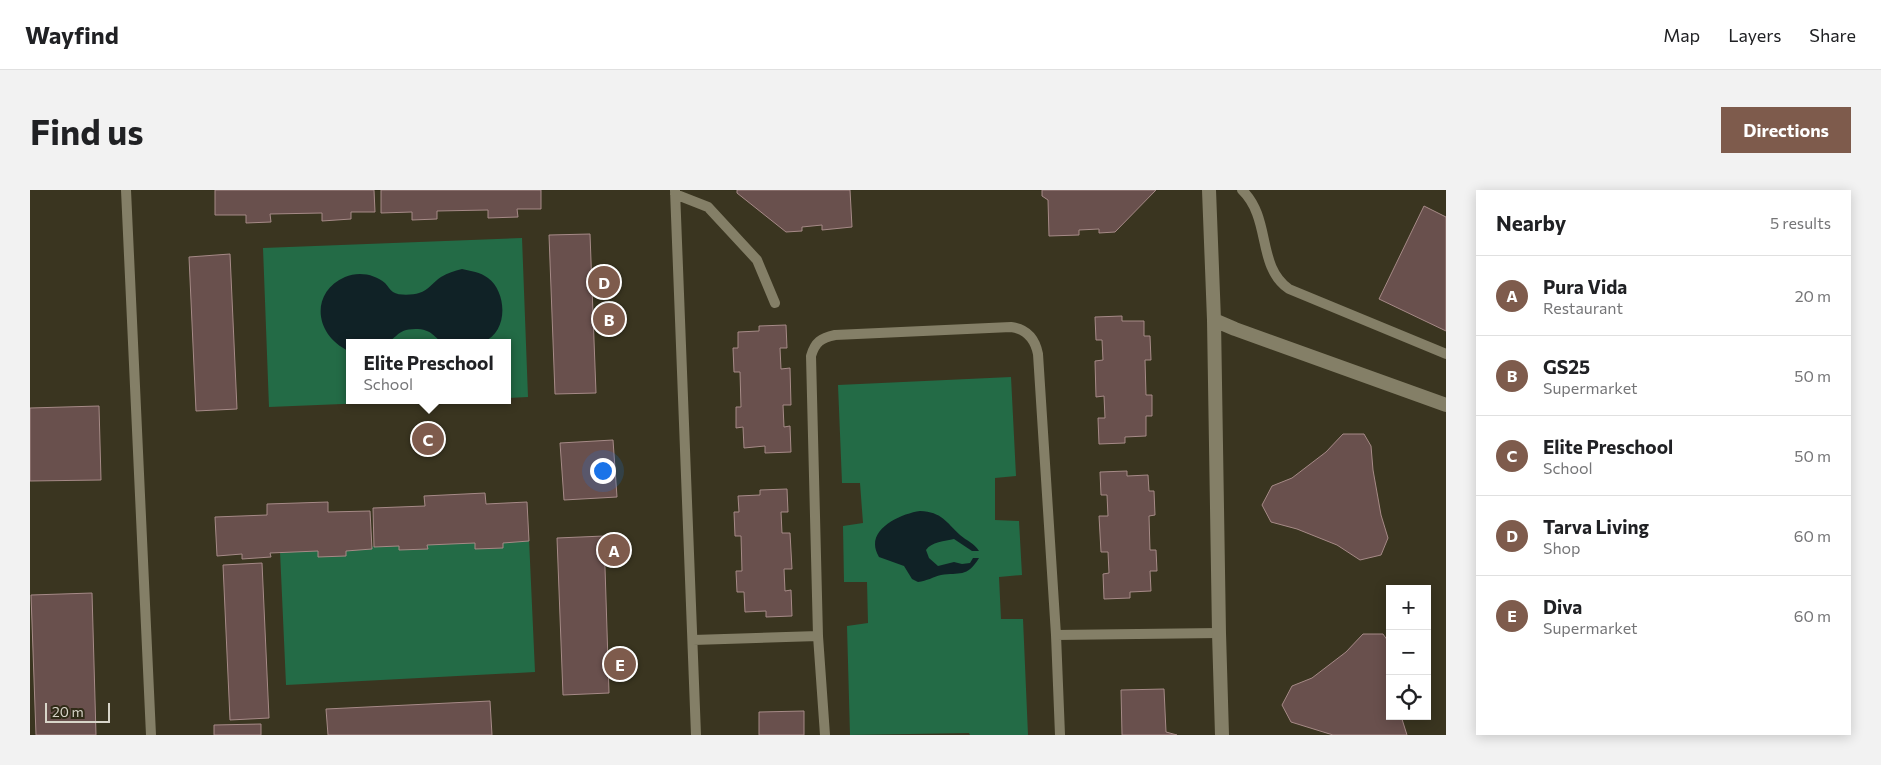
<!DOCTYPE html>
<meta charset="utf-8">
<style>
:root{--surface:#fff;--page:#f2f2f2;--text:#202124;--muted:#757577;--line:#e0e0e0;--accent:#7e5b4c}
body{margin:0;font-family:Commissioner,sans-serif;background:var(--page);color:var(--text)}
.controls{position:absolute;right:15px;bottom:15px;display:grid;overflow:hidden;border-radius:0px;box-shadow:0 2px 12px #0003}
.controls button{width:45px;height:45px;display:grid;place-items:center;padding:0;border:0;border-bottom:1px solid var(--line);background:var(--surface);color:var(--text);font:25px sans-serif}
.scale{position:absolute;left:15px;bottom:12px;width:65px;box-sizing:border-box;padding-left:5px;border:2px solid #d8d5c9;border-top:0;font-size:14px;line-height:18px;white-space:nowrap;color:#d8d5c9;-webkit-text-stroke:4px #302b17;paint-order:stroke}
.you{position:absolute;left:572px;top:280px;width:18px;height:18px;margin:-12px;border:4px solid #fff;border-radius:50%;background:#1a73e8;box-shadow:0 0 0 8px #1a73e833}
.badge{display:grid;place-items:center;width:32px;height:32px;border-radius:50%;background:var(--accent);color:#fff;font-size:16px;font-weight:700}
.pin{position:absolute;translate:-50% -50%;border:2px solid #fff;box-shadow:0 1px 5px #0006}
.popup{position:absolute;left:316px;top:149px;width:165px;height:65px;box-sizing:border-box;display:grid;place-content:center;border-radius:0px;background:var(--surface);filter:drop-shadow(0 1px 4px #0005);font-size:16px;white-space:nowrap;color:var(--muted)}
.popup b{font-size:19px;color:var(--text)}
.popup::after{content:'';position:absolute;left:50%;top:100%;margin-left:-10px;border:10px solid transparent;border-top-color:var(--surface)}
.list{margin:0;padding:0;list-style:none}
h2{display:flex;justify-content:space-between;align-items:center;height:65px;margin:0;padding:0 20px;font-size:21px}
h2 small{font-size:16px;font-weight:400;color:var(--muted)}
.list li{display:grid;grid-template-columns:32px 1fr auto;gap:15px;align-items:center;box-sizing:border-box;height:80px;padding:0 20px;border-top:1px solid var(--line)}
.list b{display:block;font-size:19px;white-space:nowrap}
.list p{margin:0;font-size:16px;white-space:nowrap;color:var(--muted)}
.list em{font-size:16px;font-style:normal;color:var(--muted)}
.icon{flex:none;width:28px;height:28px;fill:none;stroke:currentColor;stroke-width:2;stroke-linecap:round;stroke-linejoin:round}
.map{position:relative;flex:none;width:1416px;height:545px;overflow:hidden;border-radius:0px}
header{display:flex;align-items:center;gap:30px;box-sizing:border-box;height:70px;padding:0 25px;background:var(--surface);border-bottom:1px solid var(--line)}
header strong{font-size:24px}
nav{display:flex;gap:28px;margin-inline-start:auto;font-size:18px}
.intro{display:flex;align-items:center;justify-content:space-between;box-sizing:border-box;height:120px;padding:0 30px}
h1{margin:0;font-size:35px}
.button{padding:12px 22px;border-radius:0px;background:var(--accent);color:#fff;font-size:18px;font-weight:700}
main{display:flex;gap:30px;padding:0 30px}
aside{flex:1;background:var(--surface);border-radius:0px;box-shadow:0 2px 12px #0003}
.map>svg:first-child{display:block}
</style>
<header>
<strong>Wayfind</strong>
<nav><a>Map</a><a>Layers</a><a>Share</a></nav>
</header>
<div class="intro"><h1>Find us</h1><a class="button">Directions</a></div>
<main>
<div class="map">
<svg width="1416" height="545" viewBox="0 0 1416 545">
<rect width="100%" height="100%" fill="#3a3520"/>
<path fill="#236b46" d="M492,48L498,207L477,208V153H319V210H410L239,217L233,58Z
M981,187L986,286L965,288V330L989,331L992,385L969,387L971,429H993L998,545H940L939,543L820,545L817,436L838,433L837,392H814L813,336L833,333L830,293H812L808,195Z
M499,349L505,482L256,495L250,361Z"/>
<path fill="#102226" d="M432,79C441,81 450,82 458,88C477,102 479,142 453,152C448,154 420,154 415,153C405,150 404,140 388,139C365,138 368,150 354,153C343,155 330,153 319,153V161C285,146 279,103 315,87C328,81 345,84 355,93C358,96 360,100 363,102C369,106 383,105 389,103C399,100 403,92 411,87C418,83 424,81 432,79Z
M890,321C912,322 916,332 930,345C937,351 944,353 949,361H942L924,349C915,351 901,352 896,360L899,368L908,376L924,372L932,374L940,373L943,368H949C937,388 929,382 911,385C903,387 897,391 888,392L882,389L874,376L849,367C833,341 869,324 890,321Z"/>
<path fill="#69504d" stroke="#a68a87" d="M185,0H344L345,22H321V29L292,31V23L240,24L241,32L216,33V25H185Z
M351,0H511V19H487L488,27L458,28V20L407,21V29L382,30V22L351,23Z
M707,0H820L822,37L792,40V35L772,37V41L756,42L707,3Z
M1012,0H1126L1085,42L1069,43V39L1049,40V45L1019,46L1018,10L1012,6Z
M1394,16L1416,27V141L1349,109Z
M560,44L566,203L525,204L519,45Z
M200,64L207,219L166,221L159,67Z
M1092,126V131H1114V146H1120L1121,170H1115L1116,205H1122V226H1116V246L1095,247V253L1069,254L1068,228H1075L1074,206L1066,207L1065,171L1073,170L1072,150H1066L1065,127Z
M756,135L757,158H750L751,179L760,178L761,215H753L754,237L760,236L761,262L735,263V256L714,258L713,237L706,238V217H711L710,182H704L703,158H708V142L729,141V136Z
M69,216L71,290L0,291V218Z
M1313,244H1334L1341,256L1343,280L1351,325L1358,348L1351,365L1330,370L1307,355L1267,339L1241,332L1232,315L1242,296L1262,288L1296,262Z
M583,250L587,307L534,310L530,253Z
M1097,281V286L1118,285L1119,301H1124L1125,325L1119,326L1120,360H1126L1127,381H1120L1121,401L1100,402V408L1074,409L1073,384L1079,383L1078,362H1071L1069,326H1078L1077,305H1071L1070,282Z
M757,299L758,322H751L752,343H760L762,379H754L755,401L761,400L762,426L736,427V421L715,422L714,402H707L706,381H712L711,346H705L704,322H709L708,306L730,305V300Z
M455,303L456,314L497,312L499,351L473,353V358L445,359V353L397,355L398,359L369,360V356L344,357L343,318L395,316L394,306Z
M298,312V322L340,321L342,359L316,361V366L288,367V361L240,363L241,367L212,369V364L187,366L185,327L237,325V314Z
M574,346L579,503L533,505L527,348Z
M232,373L239,528L200,530L193,375Z
M62,403L66,545H6L1,405Z
M1333,444H1353L1360,454V526H1371L1377,545H1303L1261,532L1252,515L1262,496L1282,488L1316,462Z
M1134,499L1136,542L1147,545H1092L1091,500Z
M460,511L462,545H298L296,519Z
M774,521V545H729V522Z
M231,534V545H184V535Z"/>
<g fill="none" stroke-linecap="round" stroke-linejoin="round">
<path stroke="#847f67" stroke-width="10" d="M96,0L121,545
M645,0L666,545
M1212,0C1242,29 1226,76 1259,99L1416,164
M645,4L678,17L727,70L745,113
M1026,445L1189,443
M663,450L788,446
M795,545L788,446L781,166C785,152 791,148 805,145L981,137C997,139 1005,149 1008,164L1026,445L1030,545"/>
<path stroke="#847f67" stroke-width="14" d="M1179,0L1184,130L1189,443L1192,545
M1184,130L1205,139L1416,215"/>
</g>
</svg>
<div class="controls">
<button>+</button>
<button>−</button>
<button><svg class="icon" aria-label="locate" viewBox="0 0 24 24"><circle cx="12" cy="12" r="6"/><path d="M12 2v4M12 18v4M2 12h4M18 12h4"/></svg></button>
</div>
<div class="scale">20 m</div>
<div class="you"></div>
<div class="pin badge" style="left:584px;top:360px">A</div>
<div class="pin badge" style="left:579px;top:129px">B</div>
<div class="pin badge" style="left:398px;top:249px">C</div>
<div class="popup"><b>Elite Preschool</b>School</div>
<div class="pin badge" style="left:574px;top:92px">D</div>
<div class="pin badge" style="left:590px;top:474px">E</div>
</div>
<aside>
<h2>Nearby<small>5 results</small></h2>
<ul class="list">
<li><span class="badge">A</span><div><b>Pura Vida</b><p>Restaurant</p></div><em>20 m</em></li>
<li><span class="badge">B</span><div><b>GS25</b><p>Supermarket</p></div><em>50 m</em></li>
<li><span class="badge">C</span><div><b>Elite Preschool</b><p>School</p></div><em>50 m</em></li>
<li><span class="badge">D</span><div><b>Tarva Living</b><p>Shop</p></div><em>60 m</em></li>
<li><span class="badge">E</span><div><b>Diva</b><p>Supermarket</p></div><em>60 m</em></li>
</ul>
</aside>
</main>
